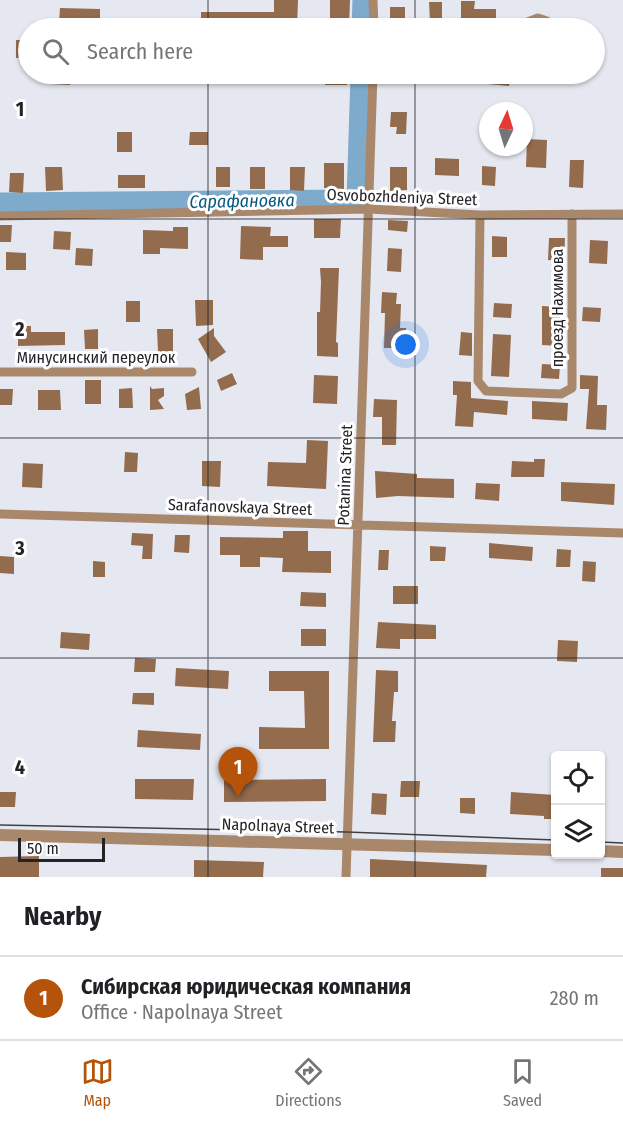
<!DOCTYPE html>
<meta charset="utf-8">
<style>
:root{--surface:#fff;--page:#f6f6f6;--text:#202124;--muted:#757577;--line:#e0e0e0;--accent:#b45309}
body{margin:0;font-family:"Fira Sans Condensed",sans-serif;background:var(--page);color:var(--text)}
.controls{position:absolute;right:18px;bottom:18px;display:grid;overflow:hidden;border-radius:6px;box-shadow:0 2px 4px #0004}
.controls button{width:54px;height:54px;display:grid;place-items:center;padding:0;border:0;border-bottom:2px solid var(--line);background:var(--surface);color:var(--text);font:30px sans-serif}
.compass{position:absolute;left:479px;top:102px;width:54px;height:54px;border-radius:50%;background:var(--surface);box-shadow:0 2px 4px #0004;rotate:4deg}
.scale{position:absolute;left:18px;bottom:15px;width:87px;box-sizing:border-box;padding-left:6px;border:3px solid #232326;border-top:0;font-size:16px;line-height:21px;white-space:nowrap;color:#232326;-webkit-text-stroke:4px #fff;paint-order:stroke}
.you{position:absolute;left:406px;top:345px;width:21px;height:21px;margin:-15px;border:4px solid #fff;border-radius:50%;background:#1a73e8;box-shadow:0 0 0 9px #1a73e833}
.badge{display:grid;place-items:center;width:39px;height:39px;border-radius:50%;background:var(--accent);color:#fff;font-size:20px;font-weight:700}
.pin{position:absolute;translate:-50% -50px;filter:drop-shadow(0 2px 3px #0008)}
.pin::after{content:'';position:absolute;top:32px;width:21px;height:18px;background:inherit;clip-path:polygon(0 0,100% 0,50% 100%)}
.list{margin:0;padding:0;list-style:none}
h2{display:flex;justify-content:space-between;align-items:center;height:78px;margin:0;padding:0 24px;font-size:26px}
h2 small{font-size:20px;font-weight:400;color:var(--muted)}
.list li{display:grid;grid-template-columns:39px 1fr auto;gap:18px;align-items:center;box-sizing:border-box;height:84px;padding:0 24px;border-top:2px solid var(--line)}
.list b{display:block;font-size:22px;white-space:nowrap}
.list p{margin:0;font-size:20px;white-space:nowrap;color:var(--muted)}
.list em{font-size:20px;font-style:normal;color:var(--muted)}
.icon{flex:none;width:33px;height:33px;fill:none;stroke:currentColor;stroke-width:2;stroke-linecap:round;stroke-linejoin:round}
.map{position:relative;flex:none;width:623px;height:877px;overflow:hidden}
.search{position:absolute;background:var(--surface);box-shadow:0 2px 4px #0004;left:18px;right:18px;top:18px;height:66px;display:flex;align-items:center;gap:15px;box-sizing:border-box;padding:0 21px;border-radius:33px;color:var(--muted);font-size:22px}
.sheet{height:162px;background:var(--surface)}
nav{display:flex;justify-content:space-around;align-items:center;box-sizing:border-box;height:84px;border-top:2px solid var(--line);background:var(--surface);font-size:16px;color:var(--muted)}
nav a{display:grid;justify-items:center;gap:3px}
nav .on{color:var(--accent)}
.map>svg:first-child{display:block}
</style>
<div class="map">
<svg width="623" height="877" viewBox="0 0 623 877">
<rect width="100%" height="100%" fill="#e6e8f1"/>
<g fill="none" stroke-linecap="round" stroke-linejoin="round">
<path stroke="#7eabcc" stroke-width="21" d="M362,28L363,0
M0,203L357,200L361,74"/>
</g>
<path fill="#936b4d" d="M274,0H298L297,28H201V12H274Z
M330,0H350L349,28H330Z
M461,1H475L474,9H496V22L461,21Z
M429,2H442V22H430Z
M390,7H405V22L390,23Z
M60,8L100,9V25L59,23Z
M16,40H28V57L16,58Z
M50,74H70V85L50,84Z
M325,74H347V85H325Z
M466,74H510L509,86L466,82Z
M533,74H553V84L533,83Z
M391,112H407L406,134H396L397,127H390Z
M117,132H132V152H117Z
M190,132H208V145H189Z
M527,139L547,140L546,168L526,167Z
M435,158L459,159V176L435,175Z
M570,160H584L583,188L569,187Z
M324,163H344V189L324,188Z
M482,166L496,167L495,186L482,185Z
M45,167H62L63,190L46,191Z
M216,167H230V187H216Z
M250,167H265V189H250Z
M290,167H305L304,191L290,190Z
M390,167H407V190L390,191Z
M10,173H24L23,193L9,192Z
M118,175H145V188H118Z
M314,219H341L340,238H314Z
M388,220L408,221L407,232L388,230Z
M0,225H12L11,242H0Z
M241,226L271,227L270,236H288V247H263V260L240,259Z
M173,227H188V249L160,248V254H143V230L173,231Z
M54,231L71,232L70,250L53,249Z
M492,236L507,237V257H492Z
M549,238H565L564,261L548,260Z
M590,240L608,241L607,264L589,263Z
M76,248L93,249L92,266L75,265Z
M388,248L402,249L401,272L387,271Z
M6,252L26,253V270H6Z
M320,268H339L336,342L338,343V357L317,356V312H320L321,282Z
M382,292L397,293L396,304H401L400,328H406V344H401V348H384L385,313H381Z
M195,300H213V325L196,326Z
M126,301H140V322H126Z
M494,303L512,304L511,318L493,317Z
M542,306L560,307V346L542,345Z
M583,307L601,308L600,322L582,321Z
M18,326H31V332H65V345L18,346Z
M214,328V336L226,352L211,362L198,339Z
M98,329V349H85L84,330Z
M157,329H173V352H158Z
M461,332L472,333V356L459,355Z
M493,334L511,335L509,377L491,376Z
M542,364L560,365L559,379L541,378Z
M232,373L237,384L221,391L217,380Z
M314,375L338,376L337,404L313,403Z
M580,375L598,376L597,405H607L606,430L586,429L589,389H580Z
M85,380H101V404H85Z
M453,381L471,382V398L508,401L507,415L474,412L473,427L455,426L457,395H453Z
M150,386L152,389L164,388V396L158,400L164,409L150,410Z
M199,387L201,409L187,410L185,394Z
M132,388L133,408H119V389Z
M0,389H13L12,405H0Z
M38,390H60L61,410H38Z
M374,399L397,400L396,445H382V417H373Z
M532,401L568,403L567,421L532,419Z
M307,440L328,441L326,489L267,486L268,462L306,463Z
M125,452L138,453L137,472H124Z
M534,459H545L544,477H511L512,461L534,462Z
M202,461H221L220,487L202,486Z
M23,463L43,464L42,488L22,487Z
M375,471L417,474V478L454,479V498L398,496L376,498Z
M561,482L615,484L614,505L561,501Z
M476,483L500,484L499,501L475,499Z
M283,531H308V551H331V573L282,572L283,558L260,557V567H240V555H220V537L283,538Z
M132,533L153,534L152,559H142L143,546L131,545Z
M175,535H190L189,553L174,552Z
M489,543L533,547L532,561L489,558Z
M430,546L446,547L445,561H430Z
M557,549L571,550L570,567H556Z
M379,550H389L388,570H378Z
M0,556L14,557V574L0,573Z
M93,561L105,562V577H93Z
M583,561L596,562L595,582L582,581Z
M393,586H418V604H393Z
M301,592L326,593V607L300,606Z
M378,622L436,625V639H400V649L376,648Z
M301,629H326V646H301Z
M61,632L90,634L89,650L60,648Z
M558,640L578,641L577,662L557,661Z
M135,658L156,659L155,672H134Z
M176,668L229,671L228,689L175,686Z
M376,670L398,671V692H394L392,721H396L395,742H373Z
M269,671H329V749H259V727L305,728L304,691H269Z
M133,693H154V705L132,704Z
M138,730L201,734L200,750L137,747Z
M135,779H194L193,800L135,799Z
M326,779V801L224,802V780Z
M401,781H420L419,797H400Z
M0,792H16L15,807H0Z
M511,792L555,795V819H544V816L510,814Z
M372,793L387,794L386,815L371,814Z
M460,798H475V814L460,813Z
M39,856V877H0V857Z
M370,859L487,865L486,877H370Z
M194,860L264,862L263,877H194Z
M601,868H623V877H601Z"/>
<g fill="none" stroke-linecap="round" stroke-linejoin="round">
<path stroke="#a9876b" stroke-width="9" d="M373,0L374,28
M512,28L538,18L547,21L549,28
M480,215L478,381L486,391L561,394L572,388V214
M0,216L369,209L480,215L623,214
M0,372H192
M0,514L623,533
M346,877L373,74"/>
<path stroke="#a9876b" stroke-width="12" d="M0,835L556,850
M600,851L623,852"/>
<path stroke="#414145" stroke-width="1.5" d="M0,825L347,832L556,840
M600,842L623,843"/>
</g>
<path fill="none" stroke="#232326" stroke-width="1.5" stroke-opacity="0.55" d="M208,0V28M415,0V28M208,74V877M415,74V877M0,219H623M0,438H623M0,658H623"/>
<g text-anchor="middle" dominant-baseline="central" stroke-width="6" stroke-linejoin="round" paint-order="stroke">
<g font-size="16" fill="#232326" stroke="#fff">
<text transform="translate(402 197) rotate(2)">Osvobozhdeniya Street</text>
<text transform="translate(557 308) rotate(-90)">проезд Нахимова</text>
<text x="96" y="357">Минусинский переулок</text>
<text transform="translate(345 475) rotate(-88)">Potanina Street</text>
<text transform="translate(240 507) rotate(2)">Sarafanovskaya Street</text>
<text transform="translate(278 826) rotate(2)">Napolnaya Street</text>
</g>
<g font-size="18" font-style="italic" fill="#075781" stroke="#fff">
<text transform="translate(242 201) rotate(-1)">Сарафановка</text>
</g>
</g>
<g font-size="20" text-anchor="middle" font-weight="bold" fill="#232326" stroke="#fff" stroke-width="6" stroke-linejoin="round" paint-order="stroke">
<text x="20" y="116">1</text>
<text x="20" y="336">2</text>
<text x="20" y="555">3</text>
<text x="20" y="774">4</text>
</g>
</svg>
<div class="controls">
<button><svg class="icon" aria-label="locate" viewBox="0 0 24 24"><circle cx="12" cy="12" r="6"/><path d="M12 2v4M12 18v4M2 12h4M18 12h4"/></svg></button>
<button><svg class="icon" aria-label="layers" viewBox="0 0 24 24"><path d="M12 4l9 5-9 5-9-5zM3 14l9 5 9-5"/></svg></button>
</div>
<svg class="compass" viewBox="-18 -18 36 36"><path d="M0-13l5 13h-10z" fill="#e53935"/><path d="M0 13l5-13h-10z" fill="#757577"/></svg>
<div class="scale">50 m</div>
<div class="you"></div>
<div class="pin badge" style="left:238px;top:797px">1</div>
<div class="search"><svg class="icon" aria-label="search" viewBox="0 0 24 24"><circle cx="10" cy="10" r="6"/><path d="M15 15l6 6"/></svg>Search here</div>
</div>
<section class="sheet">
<h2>Nearby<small></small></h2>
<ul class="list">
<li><span class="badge">1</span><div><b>Сибирская юридическая компания</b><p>Office · Napolnaya Street</p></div><em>280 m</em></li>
</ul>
</section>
<nav>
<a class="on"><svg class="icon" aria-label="map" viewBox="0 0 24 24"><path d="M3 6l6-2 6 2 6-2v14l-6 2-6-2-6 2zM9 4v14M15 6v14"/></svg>Map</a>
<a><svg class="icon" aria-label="directions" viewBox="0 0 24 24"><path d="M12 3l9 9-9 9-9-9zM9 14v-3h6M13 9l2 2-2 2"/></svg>Directions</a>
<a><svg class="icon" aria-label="saved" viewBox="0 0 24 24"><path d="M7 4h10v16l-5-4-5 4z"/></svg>Saved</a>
</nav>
